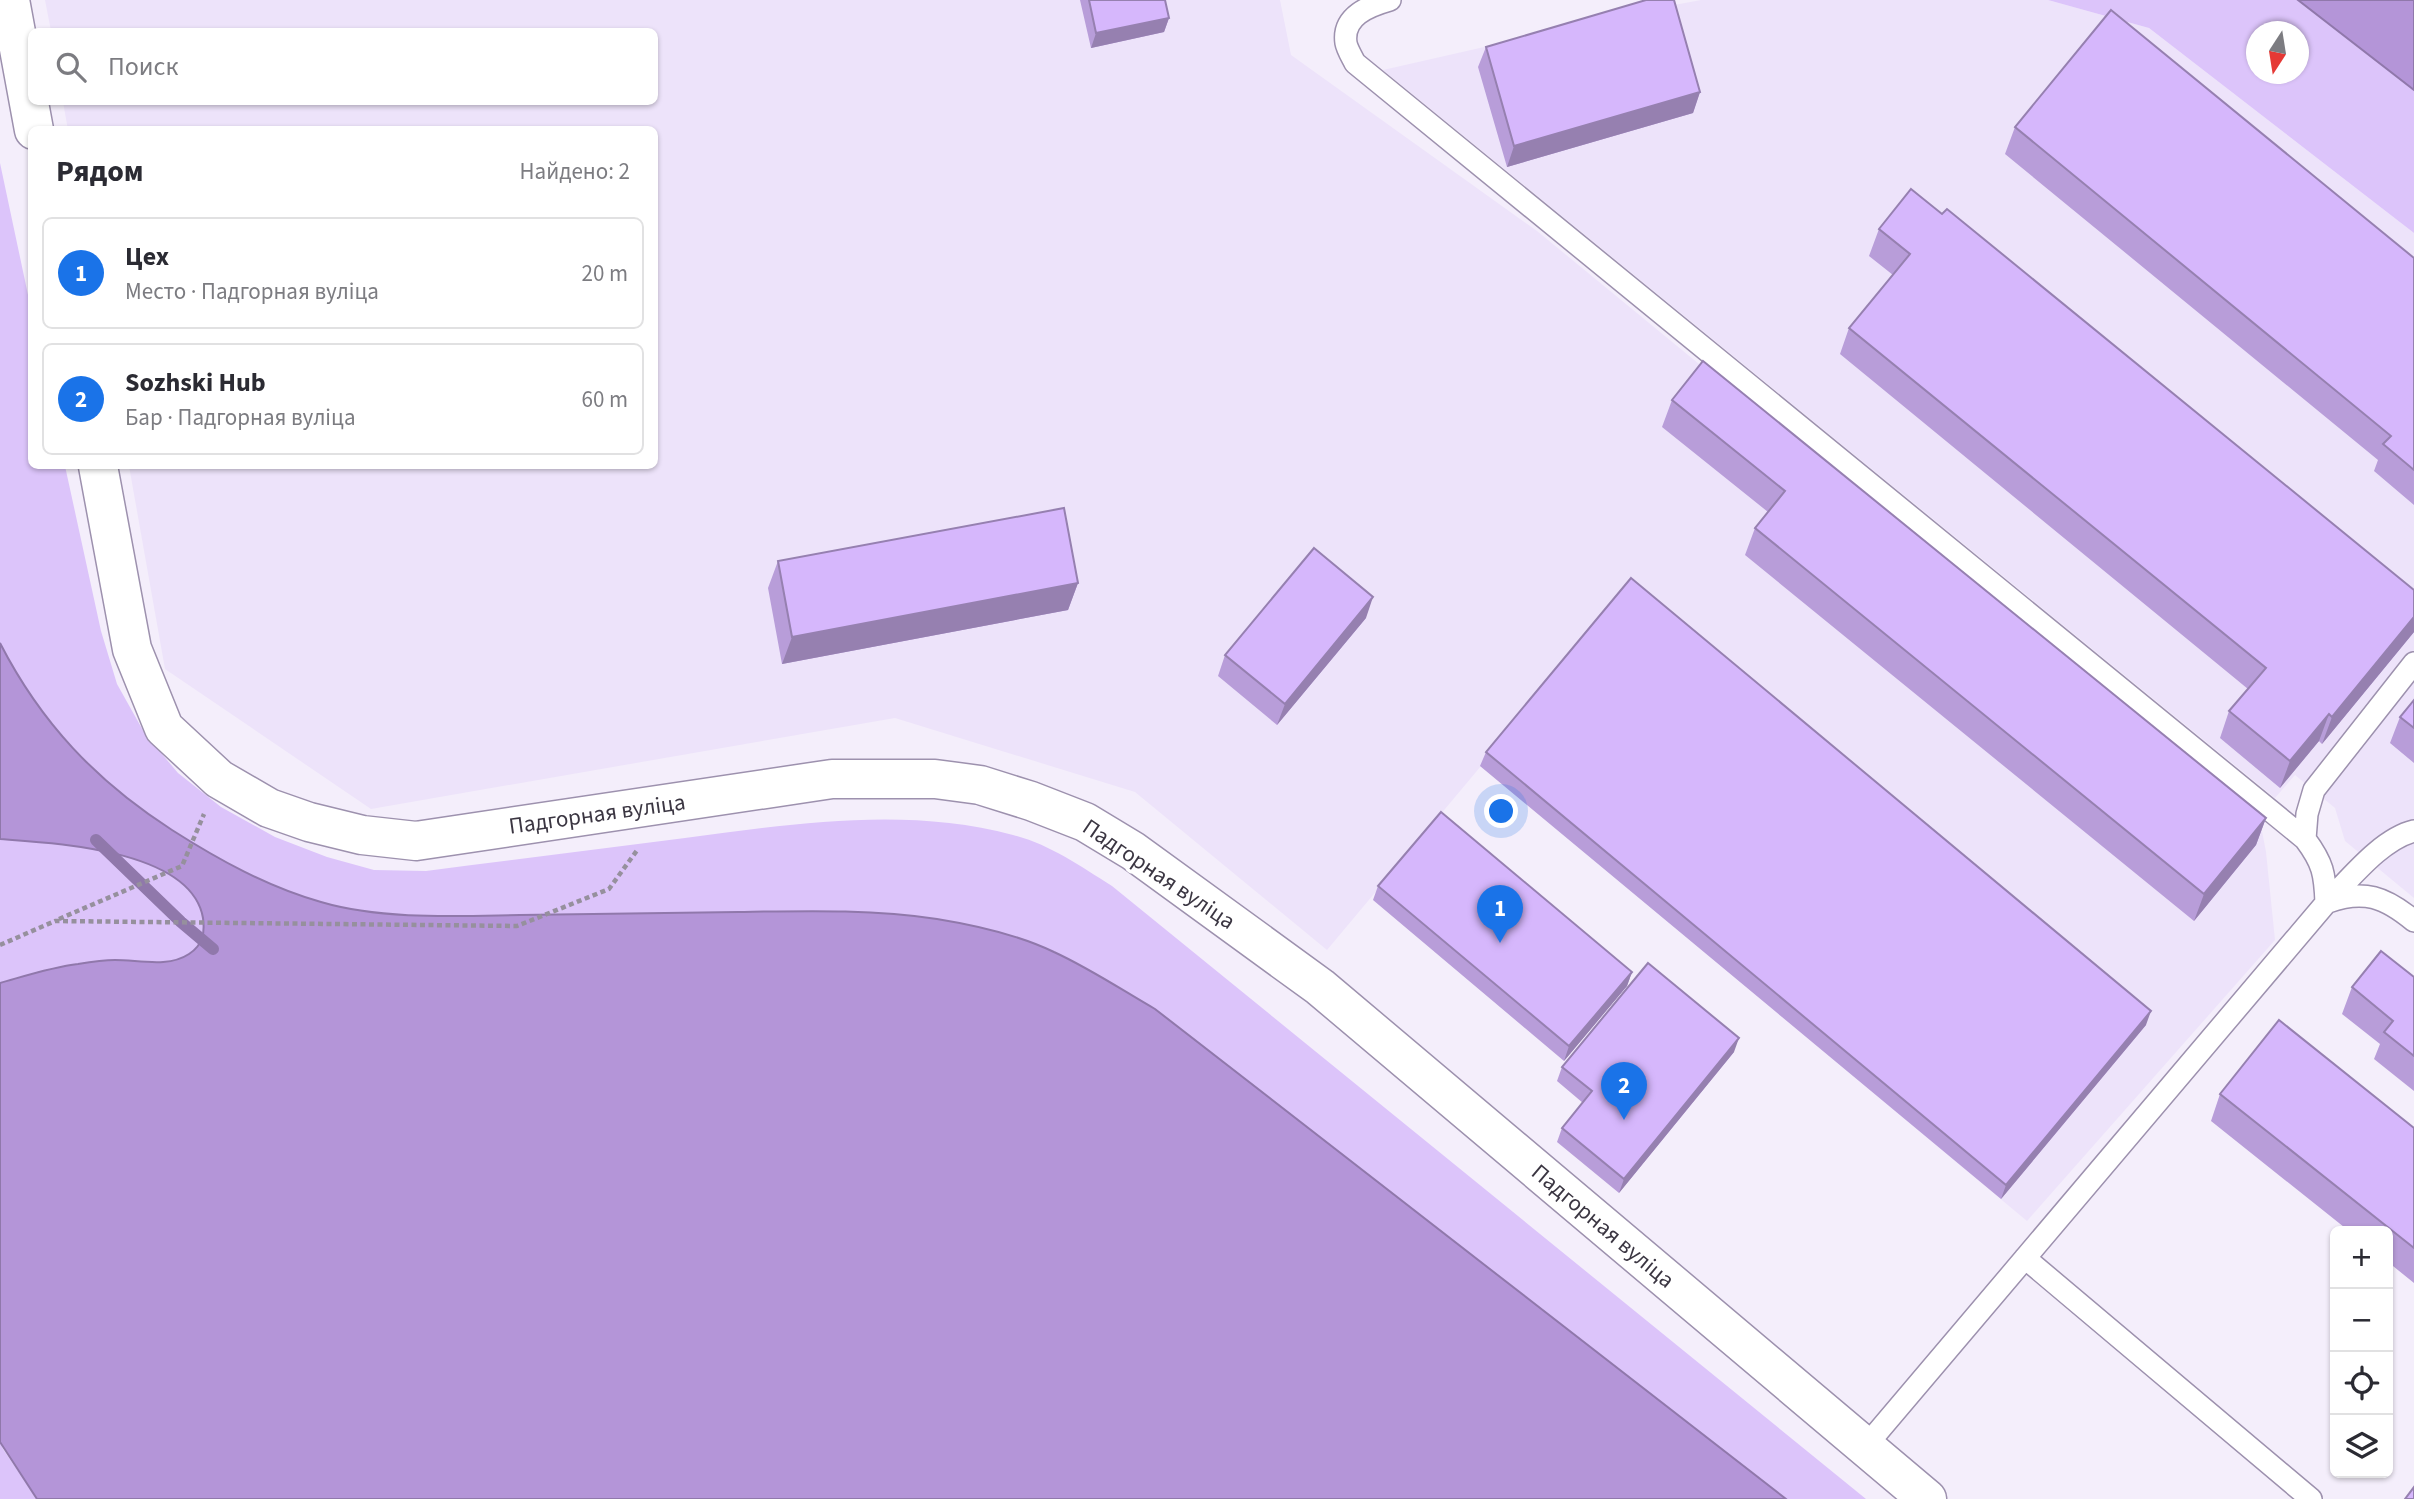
<!DOCTYPE html>
<html lang="ru">
<meta charset="utf-8">
<style>
:root{--surface:#fff;--page:#f2f2f3;--text:#2b2b33;--muted:#7c7c81;--line:#e1e1e2;--accent:#1a73e8}
body{margin:0;font-family:"Source Sans 3",sans-serif;background:var(--page);color:var(--text)}
.controls{position:absolute;right:21px;bottom:21px;display:grid;overflow:hidden;border-radius:10px;box-shadow:0 2px 5px #0004}
.controls button{width:63px;height:63px;display:grid;place-items:center;padding:0;border:0;border-bottom:2px solid var(--line);background:var(--surface);color:var(--text);font:35px sans-serif}
.compass{position:absolute;left:2246px;top:21px;width:63px;height:63px;border-radius:50%;background:var(--surface);box-shadow:0 2px 5px #0004;rotate:192deg}
.you{position:absolute;left:1502px;top:812px;width:24px;height:24px;margin:-18px;border:5px solid #fff;border-radius:50%;background:#1a73e8;box-shadow:0 0 0 10px #1a73e833}
.badge{display:grid;place-items:center;width:46px;height:46px;border-radius:50%;background:var(--accent);color:#fff;font-size:23px;font-weight:700}
.pin{position:absolute;translate:-50% -58px;filter:drop-shadow(0 2px 4px #0008)}
.pin::after{content:'';position:absolute;top:37px;width:24px;height:21px;background:inherit;clip-path:polygon(0 0,100% 0,50% 100%)}
.list{margin:0;padding:0;list-style:none}
h2{display:flex;justify-content:space-between;align-items:center;height:91px;margin:0;padding:0 28px;font-size:30px}
h2 small{font-size:23px;font-weight:400;color:var(--muted)}
.list li{display:grid;grid-template-columns:46px 1fr auto;gap:21px;align-items:center;box-sizing:border-box;height:112px;margin:0 14px 14px;padding:0 14px;border:2px solid var(--line);border-radius:10px}
.list b{display:block;font-size:26px;white-space:nowrap}
.list p{margin:0;font-size:23px;white-space:nowrap;color:var(--muted)}
.list em{font-size:23px;font-style:normal;color:var(--muted)}
.icon{flex:none;width:38px;height:38px;fill:none;stroke:currentColor;stroke-width:2;stroke-linecap:round;stroke-linejoin:round}
.map{position:relative;flex:none;width:2414px;height:1499px;overflow:hidden}
.search{position:absolute;background:var(--surface);box-shadow:0 2px 5px #0004;left:28px;top:28px;width:630px;height:77px;display:flex;align-items:center;gap:18px;box-sizing:border-box;padding:0 24px;border-radius:10px;color:var(--muted);font-size:26px}
.panel{position:absolute;background:var(--surface);box-shadow:0 2px 5px #0004;left:28px;top:126px;width:630px;height:343px;border-radius:10px}
.map>svg:first-child{display:block}
</style>
<div class="map">
<svg width="2414" height="1499" viewBox="0 0 2414 1499">
<rect width="100%" height="100%" fill="#f4eefb"/>
<path fill="#ede3fa" d="M45,0H1280L1291,55L1537,231L2253,819L2262,831L2266,852L2275,940L2027,1221L1481,766L1327,950L1135,792L895,718L371,809L165,669L129,466H654V130H68L63,102H654V32L51,31Z
M1701,0H2048L2149,28L2414,233V898L2345,841L2335,808L2295,775L2275,798L1383,70L1642,11Z"/>
<path fill="#dcc4fa" fill-rule="evenodd" d="M2048,0H2298L2414,90V233L2149,28ZM2256,32H2298V74H2256Z
M0,163L31,309L32,466H65L101,631L117,684L145,734L178,773L221,807L275,837L327,857L374,870L426,871C513,860 599,849 685,838C793,824 905,806 1013,835C1049,844 1080,866 1112,886L1866,1499H328L153,961C94,959 56,967 0,983Z
M0,1442L3,1449L37,1499H0Z"/>
<path fill="#b495d8" stroke="#9078ab" stroke-width="2" d="M2298,0H2414V90Z
M0,643C41,723 96,781 172,830C219,860 268,887 321,902C382,920 457,916 520,915C592,914 665,913 738,912C804,911 872,909 937,919C974,925 1021,936 1054,952C1089,968 1122,990 1155,1009L1786,1499H37L0,1442V983C25,976 52,967 78,964C90,962 103,960 115,960C139,960 168,968 189,954C203,945 205,933 203,918C191,849 53,843 0,839Z"/>
<g fill="none" stroke-linecap="round" stroke-linejoin="round">
<path stroke="#9078ab" stroke-width="12" d="M96,840L181,922L213,949"/>
<g stroke="#9d91ae" stroke-width="24">
<path id="lane" d="M1390,0C1369,6 1342,16 1346,43C1347,49 1352,57 1355,63L2305,839C2323,863 2325,874 2326,903
M2305,839L2307,814L2314,790L2414,663
M2328,902C2364,889 2385,897 2414,921
M2025,1258L2311,1499
M1865,1447L2326,903C2350,879 2381,839 2414,831"/>
</g>
<g stroke="#9d91ae" stroke-width="41">
<path id="street" d="M10,0L34,130
M98,466L132,649L164,728L219,779L269,808L309,822L362,835L416,841L832,779H935L980,785L1031,801L1085,822L1133,851L1320,987L1927,1499"/>
</g>
<path stroke="#96909d" stroke-width="4.5" stroke-dasharray="5 3.5" stroke-linecap="butt" d="M59,919L182,866L204,814
M0,945L55,921L517,926L609,889L638,849"/>
<use href="#lane" stroke="#fff" stroke-width="21"/>
<use href="#street" stroke="#fff" stroke-width="38"/>
</g>
<path fill="#b89dd9" d="M1080,0H1165L1169,18L1164,32L1091,48Z
M1486,47L1700,92L1693,113L1507,167L1478,67Z
M2015,127L2414,258V505L2374,471L2378,460L2005,154Z
M1879,229L2414,617V632L2322,744L2319,741L2280,788L2220,738L2229,711L2248,689L1840,354L1849,328L1893,275L1869,256Z
M1672,400L2266,818L2256,845L2194,921L1745,555L1755,528L1768,512L1662,427Z
M778,561L1078,583L1068,610L782,664L768,588Z
M1366,618L1277,725L1218,676L1225,655Z
M2414,700V763L2390,743L2400,717Z
M1486,752L2146,1025L2001,1199L1480,766Z
M1378,886L1632,972L1627,986L1564,1061L1373,900Z
M2414,977V1091L2374,1059L2380,1044L2342,1014L2352,987Z
M1734,1052L1619,1193L1557,1142L1562,1128L1583,1103L1557,1081L1562,1067Z
M2220,1094L2414,1128V1283L2388,1262V1231H2349L2211,1121Z"/>
<path fill="#9680b0" d="M1169,18L1164,32L1091,48L1096,33Z
M1700,92L1693,113L1507,167L1514,146Z
M1078,583L1068,610L782,664L792,637Z
M1373,597L1366,618L1277,725L1285,704Z
M2414,617V632L2322,744L2332,717Z
M2329,714L2319,741L2280,788L2290,761Z
M2266,818L2256,845L2194,921L2204,894Z
M1632,972L1627,986L1564,1061L1569,1046Z
M2151,1011L2146,1025L2001,1199L2006,1185Z
M1739,1038L1734,1052L1619,1193L1624,1179Z"/>
<path fill="#d6b7fc" stroke="#9680b0" stroke-width="2" d="M1089,0H1165L1169,18L1096,33Z
M1646,0H1674L1700,92L1514,146L1486,47Z
M2111,10L2414,258V470L2383,444L2391,436L2015,127Z
M1911,189L1942,214L1947,209L2414,590V617L2332,717L2329,714L2290,761L2229,711L2266,668L1849,328L1910,254L1879,229Z
M1703,361L2266,818L2204,894L1755,528L1785,491L1672,400Z
M1064,508L1078,583L792,637L778,561Z
M1314,548L1373,597L1285,704L1225,655Z
M1631,578L2151,1011L2006,1185L1486,752Z
M2414,700V728L2400,717Z
M1441,812L1632,972L1569,1046L1378,886Z
M2381,951L2414,977V1056L2384,1032L2393,1021L2352,987Z
M1648,963L1739,1038L1624,1179L1562,1128L1592,1091L1562,1067Z
M2279,1020L2414,1128V1248L2220,1094Z
M2414,1487V1499H2405Z"/>
<g text-anchor="middle" dominant-baseline="central" stroke-width="7" stroke-linejoin="round" paint-order="stroke">
<g font-size="23" fill="#3b3642" stroke="#fff">
<text transform="translate(597 814) rotate(-8)">Падгорная вуліца</text>
<text transform="translate(1159 874) rotate(34)">Падгорная вуліца</text>
<text transform="translate(1603 1226) rotate(40)">Падгорная вуліца</text>
</g>
</g>
</svg>
<div class="controls">
<button>+</button>
<button>−</button>
<button><svg class="icon" aria-label="locate" viewBox="0 0 24 24"><circle cx="12" cy="12" r="6"/><path d="M12 2v4M12 18v4M2 12h4M18 12h4"/></svg></button>
<button><svg class="icon" aria-label="layers" viewBox="0 0 24 24"><path d="M12 4l9 5-9 5-9-5zM3 14l9 5 9-5"/></svg></button>
</div>
<svg class="compass" viewBox="-18 -18 36 36"><path d="M0-13l5 13h-10z" fill="#e53935"/><path d="M0 13l5-13h-10z" fill="#7c7c81"/></svg>
<div class="you"></div>
<div class="pin badge" style="left:1500px;top:943px">1</div>
<div class="pin badge" style="left:1624px;top:1120px">2</div>
<div class="search"><svg class="icon" aria-label="search" viewBox="0 0 24 24"><circle cx="10" cy="10" r="6"/><path d="M15 15l6 6"/></svg>Поиск</div>
<section class="panel">
<h2>Рядом<small>Найдено: 2</small></h2>
<ul class="list">
<li><span class="badge">1</span><div><b>Цех</b><p>Место · Падгорная вуліца</p></div><em>20 m</em></li>
<li><span class="badge">2</span><div><b>Sozhski Hub</b><p>Бар · Падгорная вуліца</p></div><em>60 m</em></li>
</ul>
</section>
</div>
